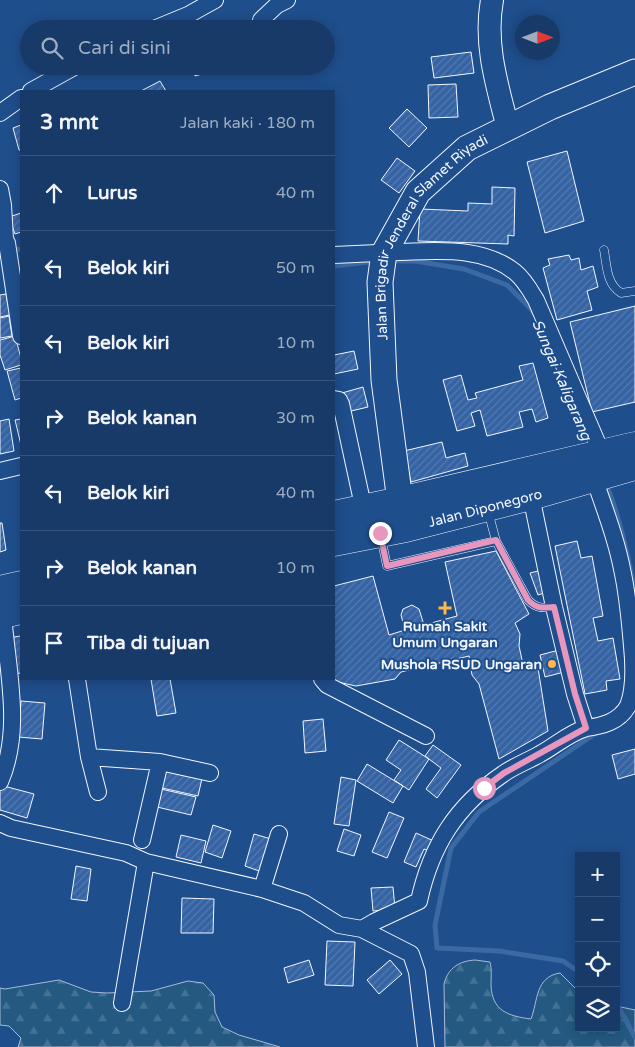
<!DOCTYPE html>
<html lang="id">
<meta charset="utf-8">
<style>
:root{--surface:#173a69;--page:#244571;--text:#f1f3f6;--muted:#9eadc0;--line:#36547d}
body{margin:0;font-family:"Varela Round",sans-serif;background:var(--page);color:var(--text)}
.controls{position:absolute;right:15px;bottom:15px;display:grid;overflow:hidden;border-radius:0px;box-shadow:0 2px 12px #0003}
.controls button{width:45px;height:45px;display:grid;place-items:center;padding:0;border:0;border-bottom:1px solid var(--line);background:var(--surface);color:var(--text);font:25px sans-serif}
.compass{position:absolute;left:515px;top:15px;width:45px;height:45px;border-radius:50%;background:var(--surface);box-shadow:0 2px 12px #0003;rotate:90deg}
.stop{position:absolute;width:15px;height:15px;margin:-11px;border:4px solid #e797bd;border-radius:50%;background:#fff}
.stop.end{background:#e797bd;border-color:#fff;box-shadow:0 1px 5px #0008}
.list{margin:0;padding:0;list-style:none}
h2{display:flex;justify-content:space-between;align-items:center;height:65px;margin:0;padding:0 20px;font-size:21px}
h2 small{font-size:16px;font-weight:400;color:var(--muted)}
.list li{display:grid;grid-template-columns:32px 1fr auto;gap:15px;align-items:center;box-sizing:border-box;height:75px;padding:0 20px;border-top:1px solid var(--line)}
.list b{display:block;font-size:19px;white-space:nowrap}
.list em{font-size:16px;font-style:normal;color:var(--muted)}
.icon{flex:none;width:28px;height:28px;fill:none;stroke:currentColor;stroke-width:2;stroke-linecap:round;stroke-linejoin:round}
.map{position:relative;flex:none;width:635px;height:1047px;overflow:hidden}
.search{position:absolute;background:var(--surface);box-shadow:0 2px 12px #0003;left:20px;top:20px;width:315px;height:55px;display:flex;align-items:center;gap:12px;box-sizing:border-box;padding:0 18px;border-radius:28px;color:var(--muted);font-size:19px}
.panel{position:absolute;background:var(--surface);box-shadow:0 2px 12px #0003;left:20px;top:90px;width:315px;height:590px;border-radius:0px}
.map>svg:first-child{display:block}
</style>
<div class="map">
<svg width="635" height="1047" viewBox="0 0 635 1047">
<defs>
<pattern id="forest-firs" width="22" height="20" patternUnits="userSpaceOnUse" patternTransform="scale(1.25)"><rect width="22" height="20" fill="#245a82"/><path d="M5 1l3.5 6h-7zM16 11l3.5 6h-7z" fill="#447295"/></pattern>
<pattern id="building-hatch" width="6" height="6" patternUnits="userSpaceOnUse" patternTransform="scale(1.25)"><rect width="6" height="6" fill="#3563a3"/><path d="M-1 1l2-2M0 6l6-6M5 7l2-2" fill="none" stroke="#537ab1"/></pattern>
</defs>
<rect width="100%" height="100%" fill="#1f4e8c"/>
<path fill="url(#forest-firs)" stroke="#a8bbd7" d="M475,960L490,962C492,970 491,977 491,985C492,1011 508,1016 531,1019C538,1001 535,977 560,973L579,992V1028H616V1006L635,1010V1047H445L444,984C448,968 459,961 475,960Z
M59,980L91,992L107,993L151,991L188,981L203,983L214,995L215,1012L222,1027L239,1035L280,1047H18L21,1038L9,1026L0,1025V988L5,989Z"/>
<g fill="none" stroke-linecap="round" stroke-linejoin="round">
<path stroke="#3b69a3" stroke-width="5" d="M0,253L21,249
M389,261H415L464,269L507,285L531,309L534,314
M334,266L376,261
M606,483C620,519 629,557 635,595
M579,972L563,961L499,951L437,948L435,925L451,848L479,812L596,733
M616,1003L635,1037"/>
</g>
<path fill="url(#building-hatch)" stroke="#f2f6ff" d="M471,52L474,73L434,78L431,57Z
M192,66H225L226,67L195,76Z
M160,81L166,91H141Z
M456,84L458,117L429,118L428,85Z
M407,109L427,128L409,147L389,128Z
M21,125V150H19L13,128Z
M567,151L584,221L545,233L527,162Z
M397,158L415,171L399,193L381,180Z
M492,187L515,188L514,236L508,235V244L418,241L420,209L468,211V203L492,204Z
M21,213V232L15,234L9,217Z
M569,255L571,260L579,258L581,270L593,266L598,287L587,291L592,310L557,320L543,268L550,265L548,259Z
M6,294L10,315L0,317V295Z
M635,306V402L592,412L570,322Z
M9,316L12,336L0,338V318Z
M15,336L21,358V365L5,370L0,355V340Z
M354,351L358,369L334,374V355Z
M533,363L548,418L536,422L532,409L519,412L523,427L487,436L480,410L471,413L475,426L457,431L443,380L461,375L468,400L477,398L475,393L523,380L519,366Z
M21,368V398L15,400L7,371Z
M363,387L368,407L347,412L342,393Z
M9,419L14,451L0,454V421Z
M21,419V445L15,420Z
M442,442L446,458L465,453L468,466L411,482L404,451Z
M0,523H2L6,550L0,552Z
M577,541L581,558L592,556L603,616L593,618L598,641L613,638L620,679L606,681L607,690L585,694L555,546Z
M496,551L529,614L515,623L520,634L519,646L524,669L538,668L548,731L499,759L479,684L472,675L469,656L401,672L395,679L356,686L333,681V679L334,586L373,576L389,635L405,630L401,615L403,609L412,605L419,609L424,625L457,616L445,562Z
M546,569L550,591L538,595L530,573Z
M21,636V673L11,674L7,638Z
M559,650L564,672L545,677L540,655Z
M151,679H170L176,713L157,716Z
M21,701L45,703L42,739L18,737Z
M323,719L326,751L305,753L303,721Z
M399,740L429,759L409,790L394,780L401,770L386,760Z
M433,745L461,765L437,798L426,789L441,768L425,756Z
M635,749V774L618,779L612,755Z
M367,764L403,786L393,803L357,781Z
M167,766L203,774L198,796L162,788Z
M341,777L356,780L349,826L334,824Z
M0,785L34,794L27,818L0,810Z
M161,789L196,797L191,815L157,807Z
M389,812L404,818L387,858L372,852Z
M213,825L231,831L222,858L205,852Z
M344,829L361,835L354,856L337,851Z
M416,833L436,842L432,853L424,849L416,867L404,862Z
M254,834L271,839L262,872L245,866Z
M181,835L206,841L201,863L176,857Z
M76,866L91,869L87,901L71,899Z
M393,887L395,909L373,911L371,888Z
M182,898L214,899L213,933H181Z
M327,941L355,942L353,986L325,985Z
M309,960L314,975L288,983L284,968Z
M390,960L402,974L379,994L367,980Z"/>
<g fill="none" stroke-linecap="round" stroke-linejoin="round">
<g stroke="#f2f6ff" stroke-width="9">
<path id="lane" d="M604,250C607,266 606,283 621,293L635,291
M381,537L387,566L496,541L488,511
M496,541L528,600C537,609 543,608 554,607"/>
</g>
<g stroke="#f2f6ff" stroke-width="18">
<path id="street" d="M261,20L277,5L287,0
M154,29L188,15L215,0
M31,91L76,66
M0,113L21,98
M0,189L3,205L5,239L7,243L21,336
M334,255C356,254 378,253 399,252C438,251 482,246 515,272C524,279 530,290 536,300L602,454
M334,399L339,400L341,404L365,515
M0,471L21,466
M77,679L89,757L98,792
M322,679L327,685L426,736
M586,728C602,726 619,722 628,706C635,688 634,666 632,646C630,622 628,598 623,574C617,541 605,510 594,478
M89,757L160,762
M0,782C23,729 7,669 3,614
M0,823L11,828L126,853L146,862L262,889L304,903L339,925L362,929L411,954L417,972L426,1047
M142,840L160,762L210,773
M262,889L279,834
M362,929L374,922L419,901C431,846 456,806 503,774C514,766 528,761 540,754C555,746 569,733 586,728L575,694L554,607L531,496
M122,1003L146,862"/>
</g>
<g stroke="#f2f6ff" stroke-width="24">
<path id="secondary" d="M492,0C484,44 497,85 508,128"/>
</g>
<g stroke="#f2f6ff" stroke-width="27">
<g id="primary">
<path id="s1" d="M405,520L400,501L384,380L380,282L384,253L418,192L467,148L550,107L635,72"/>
</g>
</g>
<g stroke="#f2f6ff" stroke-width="29">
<g id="highway">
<path d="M334,515L400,501L635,446"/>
<path id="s2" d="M334,542L406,528L531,496L635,466"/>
<path d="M0,590L21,585"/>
<path d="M0,615L21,610"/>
</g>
</g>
<use href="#lane" stroke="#1f4e8c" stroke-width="8"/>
<use href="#street" stroke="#1f4e8c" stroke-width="16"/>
<use href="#secondary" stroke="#1f4e8c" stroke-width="22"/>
<use href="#primary" stroke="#1f4e8c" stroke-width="25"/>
<use href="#highway" stroke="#1f4e8c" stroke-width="28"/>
</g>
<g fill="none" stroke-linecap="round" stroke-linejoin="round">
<path stroke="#e797bd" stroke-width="6" d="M380,533L387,566L496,540L528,600C537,609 542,608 554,607L575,694L586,728L504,773L484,788"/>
</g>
<g fill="#ffb74d" stroke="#1f4e8c" stroke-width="2">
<path d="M442.5 600.5h5v5h5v5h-5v5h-5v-5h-5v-5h5z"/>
<circle cx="552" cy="664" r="5"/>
</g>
<g text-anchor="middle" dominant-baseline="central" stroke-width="4" stroke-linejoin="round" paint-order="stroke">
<g font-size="14" fill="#f2f6ff" stroke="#1f4e8c">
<text stroke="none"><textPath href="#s1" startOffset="304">Jalan Brigadir Jenderal Slamet Riyadi</textPath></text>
<text stroke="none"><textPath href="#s2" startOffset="155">Jalan Diponegoro</textPath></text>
</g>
<g font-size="14" font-weight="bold" fill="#f2f6ff" stroke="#1f4e8c">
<text x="445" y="626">Rumah Sakit<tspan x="445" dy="16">Umum Ungaran</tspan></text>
<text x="542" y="664" text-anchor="end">Mushola RSUD Ungaran</text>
</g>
<g font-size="15" font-style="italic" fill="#f2f6ff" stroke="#1f4e8c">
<text transform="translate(562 380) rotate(67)">Sungai Kaligarang</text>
</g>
</g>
</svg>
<div class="controls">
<button>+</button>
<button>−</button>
<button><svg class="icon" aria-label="locate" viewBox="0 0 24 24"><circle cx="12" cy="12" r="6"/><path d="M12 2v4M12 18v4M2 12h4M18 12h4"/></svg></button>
<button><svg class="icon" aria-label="layers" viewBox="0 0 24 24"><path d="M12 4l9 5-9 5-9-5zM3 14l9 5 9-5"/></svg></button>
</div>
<svg class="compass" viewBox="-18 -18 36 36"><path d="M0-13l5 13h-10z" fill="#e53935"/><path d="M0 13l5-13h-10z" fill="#9eadc0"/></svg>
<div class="stop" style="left:484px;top:788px"></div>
<div class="stop end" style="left:380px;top:533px"></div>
<div class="search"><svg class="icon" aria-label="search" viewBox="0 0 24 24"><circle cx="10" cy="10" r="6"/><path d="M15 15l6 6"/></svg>Cari di sini</div>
<section class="panel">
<h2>3 mnt<small>Jalan kaki · 180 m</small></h2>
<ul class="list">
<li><svg class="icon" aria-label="ahead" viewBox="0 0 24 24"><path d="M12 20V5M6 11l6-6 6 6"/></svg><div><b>Lurus</b></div><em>40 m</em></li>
<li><svg class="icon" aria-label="left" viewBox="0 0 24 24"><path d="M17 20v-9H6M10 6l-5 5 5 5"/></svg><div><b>Belok kiri</b></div><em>50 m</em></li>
<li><svg class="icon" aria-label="left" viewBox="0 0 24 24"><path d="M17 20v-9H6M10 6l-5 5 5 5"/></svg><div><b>Belok kiri</b></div><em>10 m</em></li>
<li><svg class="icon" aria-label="right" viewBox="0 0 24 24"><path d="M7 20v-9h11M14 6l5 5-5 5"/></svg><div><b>Belok kanan</b></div><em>30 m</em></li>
<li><svg class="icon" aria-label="left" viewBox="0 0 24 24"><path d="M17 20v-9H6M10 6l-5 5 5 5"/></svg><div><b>Belok kiri</b></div><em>40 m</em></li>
<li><svg class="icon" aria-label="right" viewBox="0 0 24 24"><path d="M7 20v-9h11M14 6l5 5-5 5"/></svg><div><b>Belok kanan</b></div><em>10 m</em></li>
<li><svg class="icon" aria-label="arrive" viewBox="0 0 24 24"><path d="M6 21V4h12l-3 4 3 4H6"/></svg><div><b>Tiba di tujuan</b></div></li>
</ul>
</section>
</div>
